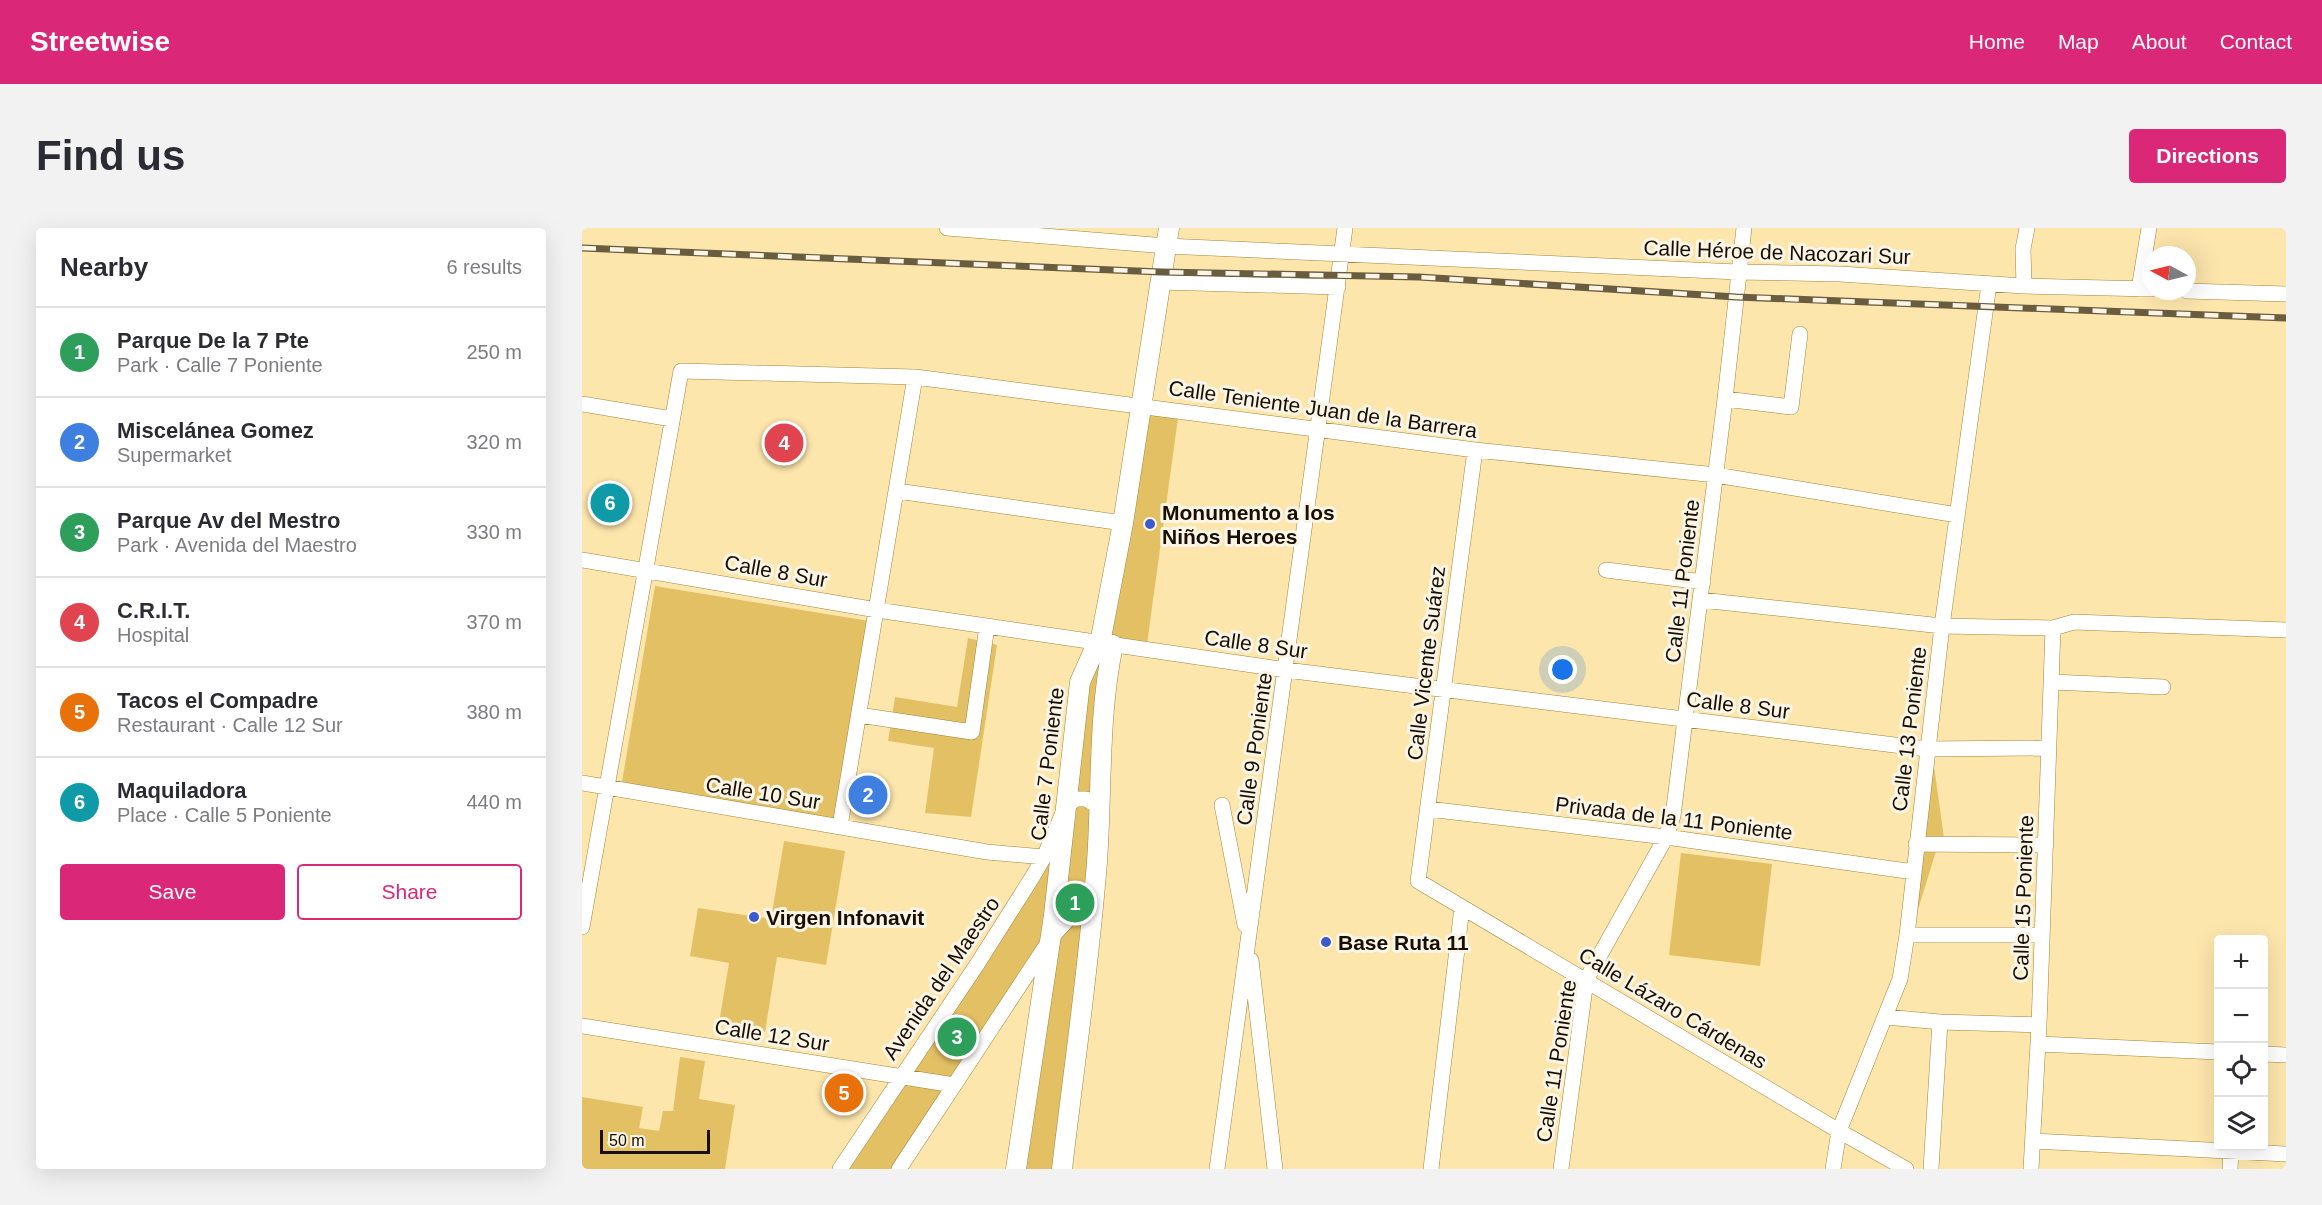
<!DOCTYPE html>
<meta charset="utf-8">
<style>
:root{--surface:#fff;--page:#f2f2f3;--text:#2b2b33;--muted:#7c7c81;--line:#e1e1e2;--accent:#db2777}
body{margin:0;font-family:Helvetica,sans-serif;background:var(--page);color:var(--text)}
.controls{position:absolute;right:18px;bottom:18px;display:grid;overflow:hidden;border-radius:6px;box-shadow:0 6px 24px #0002}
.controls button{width:54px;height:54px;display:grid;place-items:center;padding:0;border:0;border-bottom:2px solid var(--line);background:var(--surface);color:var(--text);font:30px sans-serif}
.compass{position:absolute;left:1560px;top:18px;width:54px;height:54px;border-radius:50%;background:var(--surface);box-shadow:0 6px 24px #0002;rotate:277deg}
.scale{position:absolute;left:18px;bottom:15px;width:110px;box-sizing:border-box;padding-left:6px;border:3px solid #180f00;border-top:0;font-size:16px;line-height:21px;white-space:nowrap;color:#180f00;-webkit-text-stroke:4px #faf5e7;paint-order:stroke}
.you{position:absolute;left:981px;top:442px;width:21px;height:21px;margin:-15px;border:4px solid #fff;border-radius:50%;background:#1a73e8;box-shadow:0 0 0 9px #1a73e833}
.badge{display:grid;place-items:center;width:39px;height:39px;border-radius:50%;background:var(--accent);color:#fff;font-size:20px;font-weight:700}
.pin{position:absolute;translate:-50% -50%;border:3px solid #fff;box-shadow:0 2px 6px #0006}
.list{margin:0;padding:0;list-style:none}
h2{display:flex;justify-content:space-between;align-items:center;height:78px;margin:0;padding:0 24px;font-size:26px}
h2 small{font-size:20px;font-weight:400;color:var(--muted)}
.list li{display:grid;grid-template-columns:39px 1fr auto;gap:18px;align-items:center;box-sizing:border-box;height:90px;padding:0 24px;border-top:2px solid var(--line)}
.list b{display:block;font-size:22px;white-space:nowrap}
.list p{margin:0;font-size:20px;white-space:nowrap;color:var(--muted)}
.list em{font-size:20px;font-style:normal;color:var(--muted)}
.actions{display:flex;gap:12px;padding:18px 24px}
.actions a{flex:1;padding:14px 0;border:2px solid var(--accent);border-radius:6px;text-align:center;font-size:21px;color:var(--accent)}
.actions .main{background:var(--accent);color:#fff}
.icon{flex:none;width:33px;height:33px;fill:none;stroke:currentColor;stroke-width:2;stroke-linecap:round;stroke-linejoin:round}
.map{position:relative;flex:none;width:1704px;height:941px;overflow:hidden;border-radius:6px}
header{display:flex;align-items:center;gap:36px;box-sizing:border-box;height:84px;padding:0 30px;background:var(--accent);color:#fff}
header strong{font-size:28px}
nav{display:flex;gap:33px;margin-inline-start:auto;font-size:21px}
.intro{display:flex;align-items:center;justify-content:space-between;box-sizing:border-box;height:144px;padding:0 36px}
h1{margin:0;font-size:42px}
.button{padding:15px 27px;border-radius:6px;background:var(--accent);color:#fff;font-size:21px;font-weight:700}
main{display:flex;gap:36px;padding:0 36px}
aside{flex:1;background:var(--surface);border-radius:6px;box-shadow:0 6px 24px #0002}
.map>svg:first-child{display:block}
</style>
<header>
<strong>Streetwise</strong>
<nav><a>Home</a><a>Map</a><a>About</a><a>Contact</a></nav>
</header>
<div class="intro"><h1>Find us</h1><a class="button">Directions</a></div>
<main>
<aside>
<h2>Nearby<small>6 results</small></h2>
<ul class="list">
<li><span class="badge" style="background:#2e9e5b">1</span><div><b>Parque De la 7 Pte</b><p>Park · Calle 7 Poniente</p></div><em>250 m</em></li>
<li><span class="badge" style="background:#3f7fe0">2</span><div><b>Miscelánea Gomez</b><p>Supermarket</p></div><em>320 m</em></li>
<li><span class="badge" style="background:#2e9e5b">3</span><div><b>Parque Av del Mestro</b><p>Park · Avenida del Maestro</p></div><em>330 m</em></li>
<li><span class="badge" style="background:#e0444e">4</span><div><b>C.R.I.T.</b><p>Hospital</p></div><em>370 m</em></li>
<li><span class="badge" style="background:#e8710a">5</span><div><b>Tacos el Compadre</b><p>Restaurant · Calle 12 Sur</p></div><em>380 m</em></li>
<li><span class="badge" style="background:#0f9aa8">6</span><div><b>Maquiladora</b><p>Place · Calle 5 Poniente</p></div><em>440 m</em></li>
</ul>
<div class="actions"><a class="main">Save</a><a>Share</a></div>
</aside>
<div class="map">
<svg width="1704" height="941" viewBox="0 0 1704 941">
<rect width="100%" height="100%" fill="#fde6ac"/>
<path fill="#e4c064" d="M560,184L596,190L565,416L523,413Z
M73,358L287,393L253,591L40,554Z
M386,410L415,417L389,589L343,585L352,520L306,513L313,469L375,479Z
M528,421L479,941H436L504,442Z
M1350,524L1362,610L1355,620L1330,701Z
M202,613L263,623L244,737L195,729L183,804L137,795L147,735L108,728L116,680L189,691Z
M1099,625L1190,636L1178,738L1087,727Z
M465,634L476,638L459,715L315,941H260Z
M98,829L123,833L117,871L153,877L143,941H0V869L61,879L57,900L77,903L81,883H91Z"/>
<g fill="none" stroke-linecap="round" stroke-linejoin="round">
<g stroke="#a1853c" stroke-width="16">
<path id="minor" d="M365,0L584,18L1156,44L1258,46L1442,58L1569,61
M578,54L756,59
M1442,58L1441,21L1445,0
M1557,61L1567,0
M1605,63L1704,66
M1143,171L1209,179L1218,106
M0,176L90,191
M893,222L836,653L1257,903L1324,941
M315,263L541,295
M0,332L295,382L704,442L1345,521L1467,520
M1024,342L1121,354
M1119,372L1360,398L1471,400L1492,394L1704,402
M1470,454L1581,459
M277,487L390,504L405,398
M0,555L405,624L462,629
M640,577L663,697
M846,581L1084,609L1332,644
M258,598L333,149
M1334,616L1464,617
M0,699L99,143L333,149L893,222L1134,247L1375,287
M1325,707H1460
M669,732L693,941
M1304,789L1358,794L1457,797
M0,798L372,857
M1457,816L1636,824
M1682,826L1704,827
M1451,913L1704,926
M258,941L396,735L451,648L462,629L484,578L494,571H504L519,580
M317,941L469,710L513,662
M635,941L763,0
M849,941L880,679
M979,941L1004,752L1084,609L1091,588L1143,171L1162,0
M1251,941L1257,903L1318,751L1325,707L1360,398L1407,56
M1349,941L1358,794
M1449,941L1457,797L1471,400
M1648,941L1649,924"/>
</g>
<g stroke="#a1853c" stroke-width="21">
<path id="major" d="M434,941L472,687L498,454L513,420L518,415L541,295L587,0
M480,941C492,839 507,737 515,634C520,564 516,487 531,417"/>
</g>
<use href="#minor" stroke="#fff" stroke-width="15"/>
<use href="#major" stroke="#fff" stroke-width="20"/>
<g stroke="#6a5c3e" stroke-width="7">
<path id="rail" d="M0,20L579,44L837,49L1154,69L1704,90"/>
</g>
<use href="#rail" stroke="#faf5e7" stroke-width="4.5" stroke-dasharray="14" stroke-linecap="butt"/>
</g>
<g fill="#3c5acd" stroke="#faf5e7" stroke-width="2">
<circle cx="568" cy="296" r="6"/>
<circle cx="172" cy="689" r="6"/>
<circle cx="744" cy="714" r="6"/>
</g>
<g text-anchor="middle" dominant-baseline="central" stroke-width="6" stroke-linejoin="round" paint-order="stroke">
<g font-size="21" fill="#180f00" stroke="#faf5e7">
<text transform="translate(1195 24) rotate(2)">Calle Héroe de Nacozari Sur</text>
<text transform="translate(741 181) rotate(8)">Calle Teniente Juan de la Barrera</text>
<text transform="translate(194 343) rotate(10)">Calle 8 Sur</text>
<text transform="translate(1100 353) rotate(-83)">Calle 11 Poniente</text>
<text transform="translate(674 416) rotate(8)">Calle 8 Sur</text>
<text transform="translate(844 435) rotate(-83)">Calle Vicente Suárez</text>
<text transform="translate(1156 477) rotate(7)">Calle 8 Sur</text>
<text transform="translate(1327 501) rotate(-83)">Calle 13 Poniente</text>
<text transform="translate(672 521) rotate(-82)">Calle 9 Poniente</text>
<text transform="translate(465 536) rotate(-83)">Calle 7 Poniente</text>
<text transform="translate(181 565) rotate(9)">Calle 10 Sur</text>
<text transform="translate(1092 590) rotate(7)">Privada de la 11 Poniente</text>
<text transform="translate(1441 670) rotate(-88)">Calle 15 Poniente</text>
<text transform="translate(359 750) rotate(-56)">Avenida del Maestro</text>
<text transform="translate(1091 780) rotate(31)">Calle Lázaro Cárdenas</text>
<text transform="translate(190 807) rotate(9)">Calle 12 Sur</text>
<text transform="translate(974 833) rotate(-81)">Calle 11 Poniente</text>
</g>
<g font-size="21" font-weight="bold" fill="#180f00" stroke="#faf5e7" text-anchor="start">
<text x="580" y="284">Monumento a los<tspan x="580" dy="24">Niños Heroes</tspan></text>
<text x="184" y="689">Virgen Infonavit</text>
<text x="756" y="714">Base Ruta 11</text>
</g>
</g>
</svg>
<div class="controls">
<button>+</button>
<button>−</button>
<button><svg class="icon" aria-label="locate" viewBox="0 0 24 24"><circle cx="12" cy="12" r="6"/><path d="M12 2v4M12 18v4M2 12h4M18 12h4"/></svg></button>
<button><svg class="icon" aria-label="layers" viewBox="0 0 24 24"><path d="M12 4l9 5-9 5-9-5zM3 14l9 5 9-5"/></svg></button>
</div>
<svg class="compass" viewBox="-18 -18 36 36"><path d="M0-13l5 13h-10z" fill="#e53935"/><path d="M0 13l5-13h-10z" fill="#7c7c81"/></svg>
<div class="scale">50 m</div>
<div class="you"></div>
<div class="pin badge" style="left:493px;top:675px;background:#2e9e5b">1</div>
<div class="pin badge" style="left:286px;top:567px;background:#3f7fe0">2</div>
<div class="pin badge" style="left:375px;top:809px;background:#2e9e5b">3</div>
<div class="pin badge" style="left:202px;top:215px;background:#e0444e">4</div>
<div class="pin badge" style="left:262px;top:865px;background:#e8710a">5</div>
<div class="pin badge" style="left:28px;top:275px;background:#0f9aa8">6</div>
</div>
</main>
